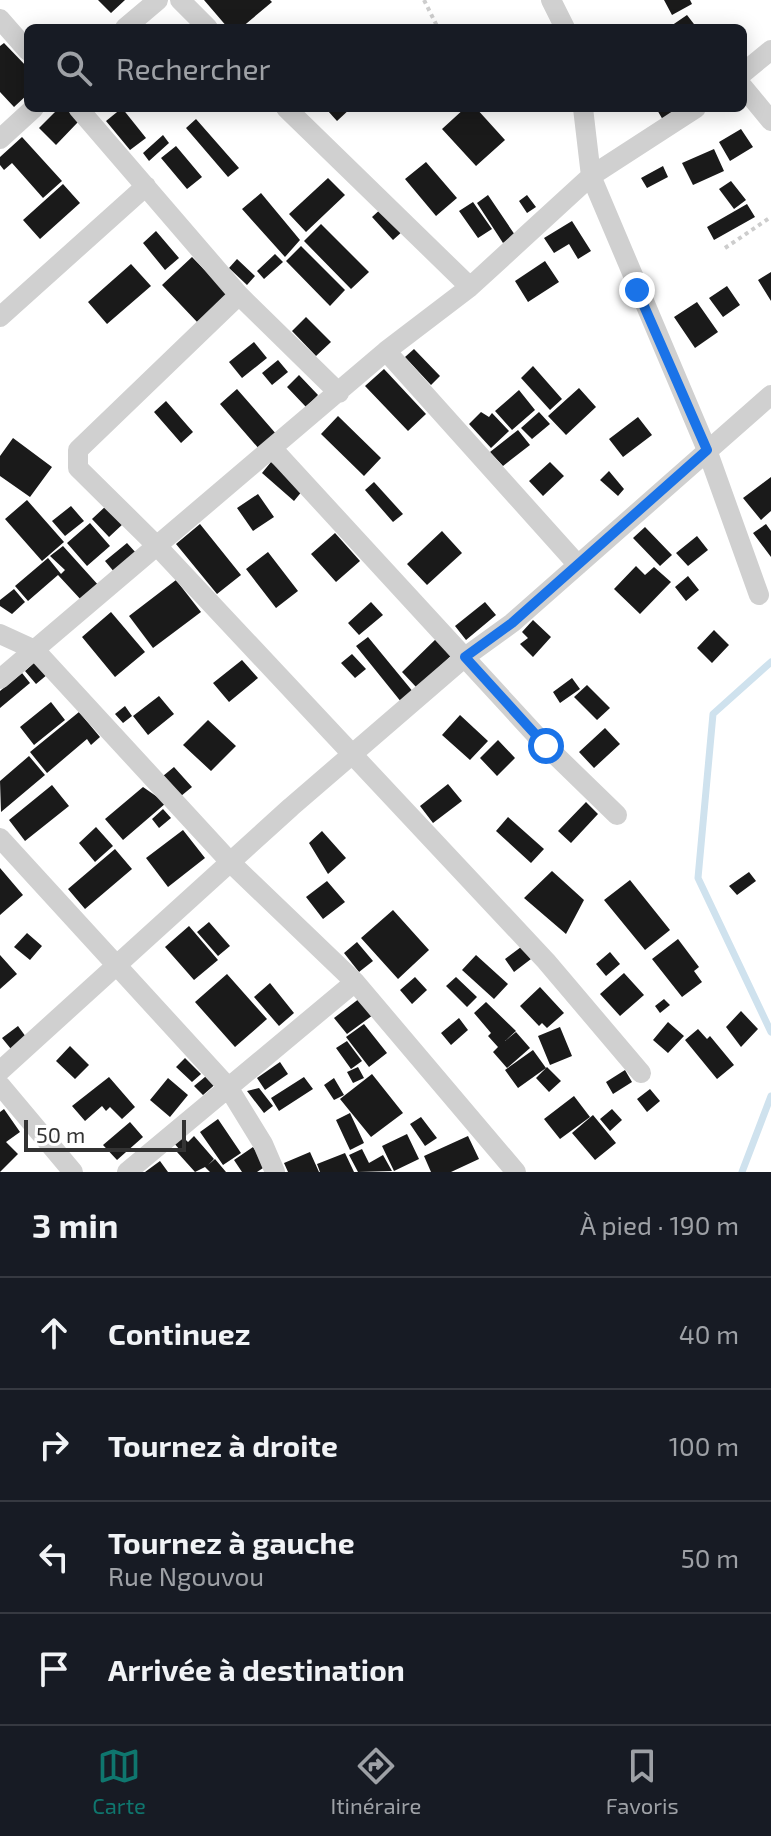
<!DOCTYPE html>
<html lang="fr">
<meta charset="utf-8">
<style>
:root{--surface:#171b24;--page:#242831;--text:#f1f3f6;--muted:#9ea1a6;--line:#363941;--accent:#0f766e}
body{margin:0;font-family:"Exo 2",sans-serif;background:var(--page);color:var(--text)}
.scale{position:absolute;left:24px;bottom:20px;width:162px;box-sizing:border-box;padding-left:8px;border:4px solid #333;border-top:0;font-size:22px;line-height:28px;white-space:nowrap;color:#333;-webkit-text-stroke:6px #fff;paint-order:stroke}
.stop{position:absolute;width:24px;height:24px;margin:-18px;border:6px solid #1a73e8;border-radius:50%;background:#fff}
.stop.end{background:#1a73e8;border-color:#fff;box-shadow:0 2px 8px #0008}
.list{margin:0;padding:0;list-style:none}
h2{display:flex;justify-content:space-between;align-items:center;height:104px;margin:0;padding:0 32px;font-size:34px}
h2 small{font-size:26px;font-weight:400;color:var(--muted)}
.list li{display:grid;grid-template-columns:52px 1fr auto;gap:24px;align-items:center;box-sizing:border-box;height:112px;padding:0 32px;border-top:2px solid var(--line)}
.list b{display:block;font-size:30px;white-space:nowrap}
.list p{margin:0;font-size:26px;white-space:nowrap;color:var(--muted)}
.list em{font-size:26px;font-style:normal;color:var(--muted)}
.icon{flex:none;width:44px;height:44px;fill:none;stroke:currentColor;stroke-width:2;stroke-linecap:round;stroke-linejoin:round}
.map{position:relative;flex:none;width:771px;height:1172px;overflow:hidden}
.search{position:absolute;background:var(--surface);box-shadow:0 4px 20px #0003;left:24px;right:24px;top:24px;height:88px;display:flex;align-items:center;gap:20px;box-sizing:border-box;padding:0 28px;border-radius:12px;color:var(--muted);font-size:30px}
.sheet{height:552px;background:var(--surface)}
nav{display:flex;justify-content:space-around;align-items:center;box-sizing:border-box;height:112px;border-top:2px solid var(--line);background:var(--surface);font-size:22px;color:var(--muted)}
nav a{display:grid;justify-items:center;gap:4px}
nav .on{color:var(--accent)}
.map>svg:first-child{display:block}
</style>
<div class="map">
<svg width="771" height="1172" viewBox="0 0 771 1172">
<rect width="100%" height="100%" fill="#fff"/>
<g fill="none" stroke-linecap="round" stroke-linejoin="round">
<path stroke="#cfe2ee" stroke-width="7" d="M771,662L713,714L698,878L771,1032
M742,1172L771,1096"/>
</g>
<path fill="#1a1a1a" d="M98,0H125L111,13Z
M204,0H270L272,2L241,28H228Z
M664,0H690L692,4L672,15Z
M687,15L697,28H668Z
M4,43L28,68V94L14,107L0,92V46Z
M59,108H66L78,122L56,145L39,128Z
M122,108L146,138L130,150L106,121Z
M332,108H351L337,121L328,111Z
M465,108H476L505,140L476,166L442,129Z
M656,108H682L663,120Z
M196,119L239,168L228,177L186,128Z
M741,129L753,147L730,161L719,142Z
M163,135L169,143L149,161L143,153Z
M22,137L62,181L43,198L12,163L4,170L0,165V157Z
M176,146L202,177L187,189L161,158Z
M714,149L724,171L693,185L682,163Z
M426,162L457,198L436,216L405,179Z
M663,166L668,177L647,188L641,178Z
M328,178L345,195L306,232L289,214Z
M731,181L746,200L734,209L719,189Z
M63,184L80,203L40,239L23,220Z
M261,193L300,240L285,257L242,209Z
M488,195L515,235L503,243L477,203Z
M527,195L536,207L527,213L519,201Z
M473,202L492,229L478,238L459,211Z
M747,204L755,217L714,240L707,227Z
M383,207L404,230L393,240L372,217Z
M572,221L591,251L578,259L569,244L554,253L544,238Z
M321,224L369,272L351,289L304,241Z
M156,231L179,258L165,270L143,243Z
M301,246L345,290L330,306L286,261Z
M275,254L283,262L264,279L257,271Z
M192,257L229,295L198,323L162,285Z
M237,259L255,276L247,285L229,268Z
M545,261L559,282L528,302L515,281Z
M131,264L151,286L107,324L88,302Z
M771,272V301L758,280Z
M727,286L740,305L723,317L709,298Z
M697,302L718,332L695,348L674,317Z
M306,317L331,342L316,356L292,331Z
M254,342L267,358L242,378L229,362Z
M414,349L440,376L431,385L405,357Z
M278,360L288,372L272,385L262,373Z
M533,366L562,399L550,410L521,378Z
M384,369L426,414L408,431L365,386Z
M299,375L318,395L306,407L287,387Z
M579,388L596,407L566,435L548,416Z
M237,389L277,435L260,450L220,404Z
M519,390L535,410L512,430L495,411Z
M166,401L193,432L181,443L154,412Z
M481,412L489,417L492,413L509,431L491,448L469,424Z
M539,412L550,424L532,439L521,428Z
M338,416L381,458L364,476L321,434Z
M638,417L652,435L623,457L609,439Z
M518,430L530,445L503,466L490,452Z
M13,438L52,467L30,497L0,476V456Z
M271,462L303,490L294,501L262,473Z
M550,462L564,476L543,496L529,481Z
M609,471L624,489L618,496L600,480Z
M771,477V511L761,520L743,498Z
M374,482L403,514L393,522L365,490Z
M258,494L274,517L253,531L237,508Z
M27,500L64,542L42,561L5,519Z
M107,505L124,523L109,537L92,519Z
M71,506L84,521L65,536L52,521Z
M90,523L110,546L87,566L67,543Z
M200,524L241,575L217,594L176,544Z
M766,524L771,531V557L753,533Z
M645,527L672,555L660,566L633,538Z
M442,531L462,553L427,585L407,564Z
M335,533L360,561L336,582L311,554Z
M697,536L708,550L688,566L676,553Z
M127,543L137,554L115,573L105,561Z
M63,546L100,587L83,602L58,575L28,601L15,586L48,558L61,574L65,570L50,556Z
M268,552L298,591L276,608L246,569Z
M636,566L645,575L654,567L671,582L640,614L614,589Z
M688,576L699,590L686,601L675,587Z
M176,580L201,612L153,648L129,616Z
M14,589L25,602L12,614L0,606V600Z
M371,602L383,615L359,635L348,623Z
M485,602L496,615L466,640L455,626Z
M111,612L145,652L115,677L82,637Z
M533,620L551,637L533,657L520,644L528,638L522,632Z
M714,630L729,645L712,663L697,648Z
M368,637L414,693L402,703L356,646Z
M438,637L454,653L417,688L402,672Z
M352,654L366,669L355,678L341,663Z
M242,660L258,678L229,702L213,683Z
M36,661L48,674L36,684L25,671Z
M22,673L30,683L0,708V691Z
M572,678L580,689L560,703L553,692Z
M587,685L610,708L597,720L574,697Z
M159,696L174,714L148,735L133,716Z
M51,702L65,720L34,745L20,727Z
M125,706L132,716L123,723L115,714Z
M79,712L100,737L91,745L87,739L47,773L30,752Z
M460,715L488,741L470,760L442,735Z
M208,720L236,746L211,771L183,745Z
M605,728L620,744L594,768L579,752Z
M498,740L515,758L497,776L480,758Z
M29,756L45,775L1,812L0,781Z
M174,767L192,787L181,796L163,776Z
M448,784L462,801L433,823L420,806Z
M52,785L69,806L25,841L9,820Z
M143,787L166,803L123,840L105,819Z
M586,802L598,814L571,843L558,831Z
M163,809L171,818L159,828L152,819Z
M508,817L544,849L531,863L496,831Z
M96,827L113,846L95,862L79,843Z
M183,830L205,858L168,887L146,858Z
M322,831L346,858L328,874L309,843Z
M115,849L132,869L85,909L68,889Z
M0,868L23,895L0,915Z
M552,871L584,900L566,934L524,898Z
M749,872L756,881L737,895L729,886Z
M630,880L670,930L645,950L604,900Z
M327,881L345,902L323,919L306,897Z
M393,910L429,950L398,979L361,938Z
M209,922L230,946L218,956L197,932Z
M189,926L218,960L194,980L165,947Z
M27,933L42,946L30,960L14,947Z
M678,939L699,967L694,971L702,982L682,997L652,959Z
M357,942L373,961L359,972L344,953Z
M521,947L531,959L514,972L505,959Z
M610,952L620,964L606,976L596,964Z
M0,955L17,974L0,989Z
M476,955L508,984L494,999L462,970Z
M624,973L644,995L620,1016L600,994Z
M227,974L267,1019L235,1047L195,1002Z
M415,977L427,990L412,1004L400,990Z
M456,977L477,997L467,1007L446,986Z
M270,983L294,1013L279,1026L254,997Z
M540,987L564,1013L547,1028L542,1023L539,1026L520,1006Z
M360,998L373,1015L347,1034L334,1018Z
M664,999L670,1005L660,1013L655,1006Z
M486,1002L516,1031L505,1041L516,1032L530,1048L507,1068L493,1052L498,1047L488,1036L491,1033L474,1013Z
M741,1011L758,1029L741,1047L726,1027Z
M459,1018L468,1030L451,1045L441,1033Z
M668,1022L684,1036L668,1053L653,1040Z
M364,1024L387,1053L369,1067L346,1037Z
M18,1026L26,1037L11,1049L2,1038Z
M560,1027L572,1056L550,1065L538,1036Z
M698,1029L707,1039L710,1036L734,1065L717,1079L685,1040Z
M347,1041L362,1061L351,1069L336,1048Z
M70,1046L89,1065L75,1079L56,1061Z
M533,1050L546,1068L518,1088L505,1070Z
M185,1058L201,1074L192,1082L176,1067Z
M280,1062L288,1074L265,1090L257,1078Z
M358,1067L364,1078L353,1083L347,1072Z
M547,1067L561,1081L549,1092L536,1078Z
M625,1070L632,1082L613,1094L606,1082Z
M211,1072L219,1081L203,1095L194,1086Z
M372,1074L403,1113L371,1137L340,1099Z
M109,1077L135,1107L122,1119L110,1107L106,1111L102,1106L85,1121L72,1106Z
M304,1077L313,1089L279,1111L271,1098Z
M168,1078L188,1095L170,1117L150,1100Z
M334,1078L344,1095L334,1100L324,1085Z
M259,1088L273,1106L264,1113L247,1091Z
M650,1089L660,1101L647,1112L637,1099Z
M574,1096L590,1117L560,1139L544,1119Z
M4,1109L20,1132L6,1142L18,1154L0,1172V1112Z
M612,1109L622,1120L610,1131L600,1119Z
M350,1113L364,1143L350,1150L336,1120Z
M593,1115L616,1143L595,1160L572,1133Z
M421,1117L437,1138L425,1146L410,1124Z
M218,1119L241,1153L223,1165L200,1132Z
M130,1122L143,1137L117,1160L103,1145Z
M407,1134L419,1159L394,1171L382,1146Z
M181,1135L188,1142L194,1136L214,1159L208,1165L215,1159L226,1172H210L205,1167L195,1172L177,1152L180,1150L173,1142Z
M468,1136L479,1159L451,1172H431L424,1156Z
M253,1147L266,1166L257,1172H242L234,1160Z
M362,1149L369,1163L383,1155L392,1171L358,1172L349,1155Z
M310,1152L319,1172H288L284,1163Z
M345,1153L354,1172H320L317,1164Z
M160,1161L168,1172H145Z"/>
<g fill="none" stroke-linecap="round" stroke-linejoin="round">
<path stroke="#cdcdcd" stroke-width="4" stroke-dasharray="4 4" stroke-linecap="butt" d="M424,0L438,28
M725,248L771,217"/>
<path stroke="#d0d0d0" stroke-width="20" d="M180,0L208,28
M551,0L565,28
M0,19L28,51
M125,28L158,0
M743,73L771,50
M743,87L771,121
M78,108L239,295L339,393
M286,108L470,287
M583,108L591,176L707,450L759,595
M0,139L34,108
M239,295L78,450V468L158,547L546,961L641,1073
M0,317L146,186
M386,351L578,565
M272,448L546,746L617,815
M0,634L35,650L232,864L355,982L516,1172
M0,679L386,351L470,287L591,176L696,108
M0,838L228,1087L263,1144L275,1172
M0,1071L291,807L465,657L512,623L771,395
M0,1085L73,1172
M127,1172L355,982"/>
</g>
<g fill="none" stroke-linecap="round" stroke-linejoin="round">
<path stroke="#1a73e8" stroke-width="10" d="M546,746L465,657L512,623L707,450L637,290"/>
</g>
</svg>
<div class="scale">50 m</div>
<div class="stop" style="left:546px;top:746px"></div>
<div class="stop end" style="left:637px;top:290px"></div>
<div class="search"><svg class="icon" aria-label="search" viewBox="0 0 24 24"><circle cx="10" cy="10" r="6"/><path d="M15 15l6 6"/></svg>Rechercher</div>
</div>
<section class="sheet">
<h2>3 min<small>À pied · 190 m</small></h2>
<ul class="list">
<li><svg class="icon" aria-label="ahead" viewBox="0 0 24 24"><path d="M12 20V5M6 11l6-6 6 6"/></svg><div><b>Continuez</b></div><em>40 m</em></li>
<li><svg class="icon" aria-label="right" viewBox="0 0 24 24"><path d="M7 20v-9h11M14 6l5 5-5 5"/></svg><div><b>Tournez à droite</b></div><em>100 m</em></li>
<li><svg class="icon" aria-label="left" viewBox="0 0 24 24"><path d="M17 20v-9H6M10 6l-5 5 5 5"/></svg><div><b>Tournez à gauche</b><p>Rue Ngouvou</p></div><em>50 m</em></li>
<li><svg class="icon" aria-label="arrive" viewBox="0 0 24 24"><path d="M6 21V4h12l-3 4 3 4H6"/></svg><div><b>Arrivée à destination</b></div></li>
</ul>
</section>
<nav>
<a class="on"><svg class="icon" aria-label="map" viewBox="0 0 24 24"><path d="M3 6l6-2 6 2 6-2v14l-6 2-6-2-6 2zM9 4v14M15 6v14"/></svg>Carte</a>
<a><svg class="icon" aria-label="directions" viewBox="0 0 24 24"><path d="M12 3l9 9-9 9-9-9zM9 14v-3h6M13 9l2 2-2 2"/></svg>Itinéraire</a>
<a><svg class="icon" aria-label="saved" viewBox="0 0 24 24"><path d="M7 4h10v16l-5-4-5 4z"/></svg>Favoris</a>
</nav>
